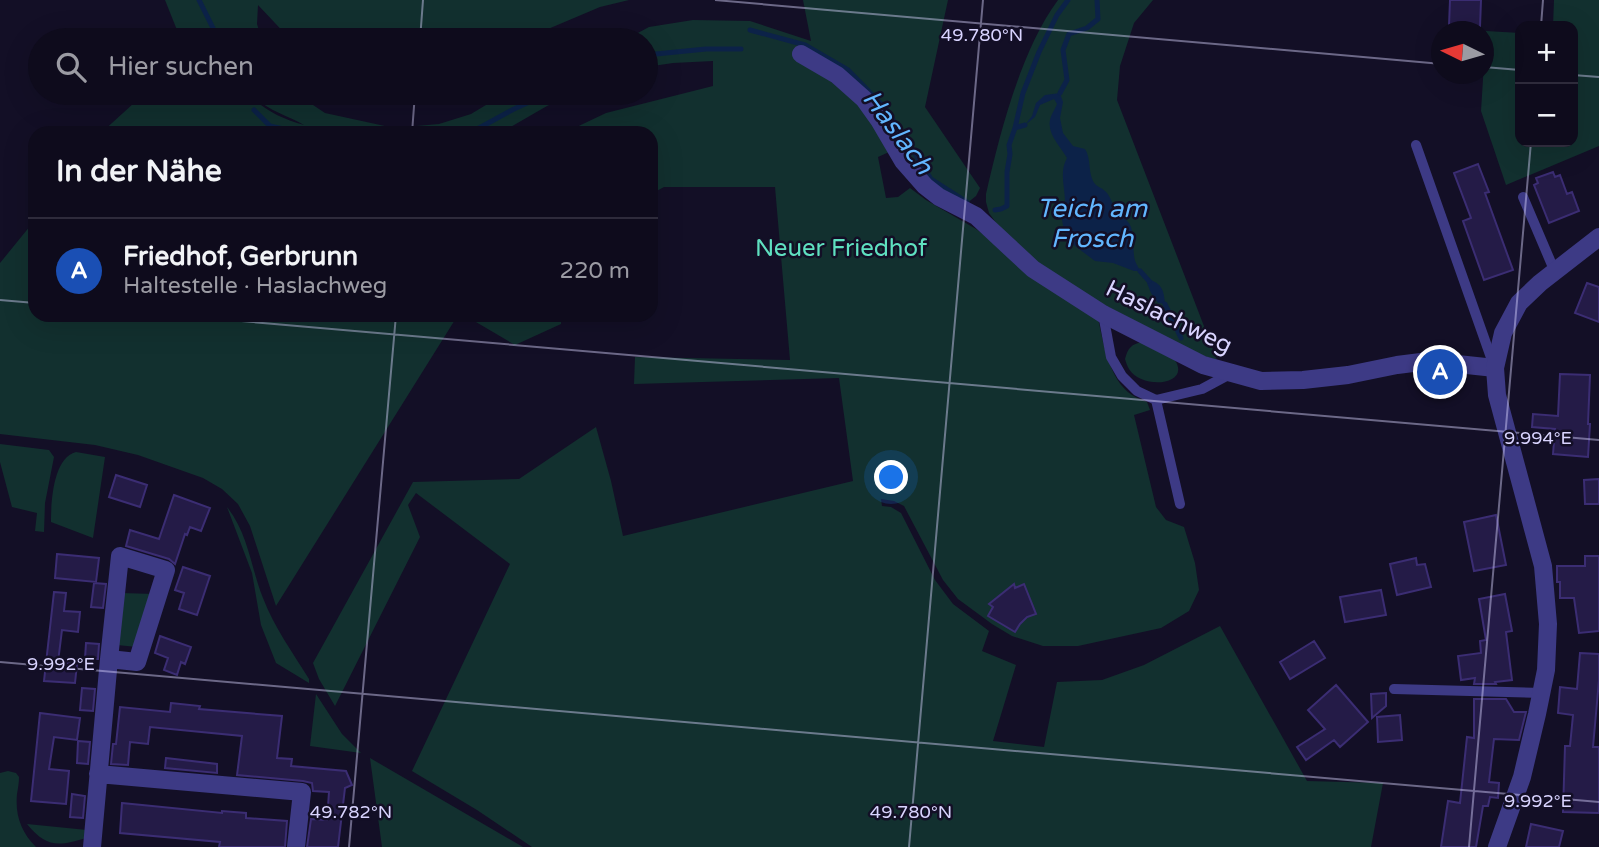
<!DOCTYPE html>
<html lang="de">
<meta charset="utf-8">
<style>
:root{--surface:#0e0b1c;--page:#1c1929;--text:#f1f3f6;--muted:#9b9ba3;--line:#2e2b3b;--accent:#2563eb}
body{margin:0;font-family:"Varela Round",sans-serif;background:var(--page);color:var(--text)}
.controls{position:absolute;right:21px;top:21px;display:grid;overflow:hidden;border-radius:14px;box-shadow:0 7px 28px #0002}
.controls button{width:63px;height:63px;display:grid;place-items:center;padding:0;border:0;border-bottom:2px solid var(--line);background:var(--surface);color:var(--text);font:35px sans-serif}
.compass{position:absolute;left:1431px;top:21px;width:63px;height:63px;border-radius:50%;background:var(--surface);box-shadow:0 7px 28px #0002;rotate:275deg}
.you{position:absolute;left:892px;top:478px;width:24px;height:24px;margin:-18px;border:5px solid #fff;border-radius:50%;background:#1a73e8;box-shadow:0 0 0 10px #1a73e833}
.badge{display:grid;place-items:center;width:46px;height:46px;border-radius:50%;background:var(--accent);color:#fff;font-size:23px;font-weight:700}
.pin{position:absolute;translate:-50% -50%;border:4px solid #fff;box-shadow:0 2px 7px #0006}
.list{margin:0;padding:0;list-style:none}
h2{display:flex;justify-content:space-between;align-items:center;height:91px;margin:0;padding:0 28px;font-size:30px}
h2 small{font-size:23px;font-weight:400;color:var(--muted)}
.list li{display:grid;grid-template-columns:46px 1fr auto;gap:21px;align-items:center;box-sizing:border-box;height:105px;padding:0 28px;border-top:2px solid var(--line)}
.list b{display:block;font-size:26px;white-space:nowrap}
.list p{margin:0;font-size:23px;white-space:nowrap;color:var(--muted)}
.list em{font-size:23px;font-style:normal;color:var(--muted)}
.icon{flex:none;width:38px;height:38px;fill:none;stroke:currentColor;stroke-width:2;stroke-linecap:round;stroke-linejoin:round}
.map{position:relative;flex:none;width:1599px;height:847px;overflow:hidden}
.search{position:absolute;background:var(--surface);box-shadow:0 7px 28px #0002;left:28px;top:28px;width:630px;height:77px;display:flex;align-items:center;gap:18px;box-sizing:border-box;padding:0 24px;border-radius:38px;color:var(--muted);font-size:26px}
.panel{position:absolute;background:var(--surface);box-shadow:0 7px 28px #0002;left:28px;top:126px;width:630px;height:196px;border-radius:21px}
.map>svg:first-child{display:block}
</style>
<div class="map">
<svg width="1599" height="847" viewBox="0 0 1599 847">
<rect width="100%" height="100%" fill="#130f26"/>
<path fill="#12302f" d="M165,0H629L600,7L522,40H291L258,5L257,24L262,40H211L208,35L210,40H181Z
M803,0H948L925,107L980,188L976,196L966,204L960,203L913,167L881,114L827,78L864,110L889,152L878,157L886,198L898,197L910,188L926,200L976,229L1098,318C1103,342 1109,380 1132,395C1136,398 1142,400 1147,402L1150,410L1134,415L1156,507L1166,520L1184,527L1195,563L1199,590L1189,611L1161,628L1078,646H1043L1012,636L992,624L958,599L943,580L904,506L894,501L881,499L882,506L891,507L901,513L935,580L953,604L989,631L982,651L1016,665L993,741L1044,747L1057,682L1102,680L1144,665L1220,626L1307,781L1383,783L1371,847H532L477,810L412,771L510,564L416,493L408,505L420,537L335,706L319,679L313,663L413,482L519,479L596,427L611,481L623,536L853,481L839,378L634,384L635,357L790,360L775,187H664L651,194V133H564L606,113L713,86V61L673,63L646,67V40H625L649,27L693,20L750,21L811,41Z
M1058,0H1153L1134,23L1120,66L1117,100L1217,360L1194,353L1101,303L1027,258L1007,238L989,213L986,202V194C1000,133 1021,50 1058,0Z
M1554,0H1599V146L1506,185L1481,111L1486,31L1520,33V142H1573V26H1553Z
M145,93H248C263,110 283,119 304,125C286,114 268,112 251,93H295L325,113L394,128L439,124L471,114L506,93H575L547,106L500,133H101Z
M35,220V315H458L276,606L250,526L238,504L222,489L203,478L138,455L95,445L0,434V263Z
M464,315H561V324L515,345Z
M1143,342C1151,346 1172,355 1176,362C1189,385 1142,390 1129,369C1127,366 1126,362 1125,359C1128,348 1131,344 1143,342Z
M0,444L49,450L54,457L45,503L44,532L35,531L37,513L12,507L0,462Z
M76,452L105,457L93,538L51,522C51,502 53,458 76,452Z
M227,507C248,533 251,568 263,598C274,627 293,653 309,679V683L276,663L261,625L252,573Z
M121,593L154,594L137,647L117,645Z
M316,694L342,734L361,753L310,746Z
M370,758L523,847H382Z
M8,771L16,773L19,777C19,783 18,788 17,794C15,815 21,832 36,847H0V773Z
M27,824L87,830L86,838C57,847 46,847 27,824Z"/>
<path fill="#0c2248" d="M1060,93L1063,102L1060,118L1063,133L1073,146L1085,149C1091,158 1088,170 1093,181C1096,187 1101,187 1105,191C1111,196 1112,205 1117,211C1121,217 1128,219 1131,227C1134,237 1133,246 1134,255C1134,261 1138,266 1140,271H1134L1113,263L1095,261L1067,240C1066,234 1062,225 1062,218C1062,213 1065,208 1065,202C1065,187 1059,172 1067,158C1061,147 1047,134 1050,120C1051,115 1055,109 1057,104L1054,99L1040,105L1035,117L1025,125L1032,116L1036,103L1045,95Z
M1151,280C1163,285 1164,292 1165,304L1158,303L1151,293L1147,283Z"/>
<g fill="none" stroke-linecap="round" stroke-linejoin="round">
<path stroke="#0c2248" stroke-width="5" d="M199,0L219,40
M750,30L805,45L848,70L886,109L931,179L967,202
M646,55L706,49H741
M1060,93L1067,80L1063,50L1069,34L1087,28L1098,19L1097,0
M254,110L270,126L301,133
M1015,128L1025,125
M470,133L514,109L549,93
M995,210L1001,209L1007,206V172L1010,154L1009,145L1015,128L1023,93L1039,52L1057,15L1068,0
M1140,271L1149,281
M1165,304L1181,338"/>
</g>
<path fill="#241b47" stroke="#3b2d73" stroke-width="2" d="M1450,0H1481L1480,27L1449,26Z
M1478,164L1489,192L1485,193L1513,270L1484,280L1463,221L1471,218L1454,173Z
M1553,172L1555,177L1560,175L1567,194L1572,192L1579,211L1549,223L1534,185L1538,183L1536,178Z
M1587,283L1599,287V322L1575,313Z
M1560,374L1590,375L1588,424H1590L1588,457L1553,454L1555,429L1532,427L1533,414L1558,416Z
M116,475L147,485L140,507L109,497Z
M1599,479V504H1585L1584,480Z
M174,495L210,508L201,531L190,527L187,535L185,534L175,564L169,559L126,546L130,530L159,539Z
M1496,515L1506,565L1474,571L1464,522Z
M57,554L99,558L96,582L55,578Z
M1585,556H1599V631L1579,633L1574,598H1560V582H1557V566H1585Z
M1416,558L1417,565L1425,564L1431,587L1397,595L1390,564Z
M183,567L210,576L197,615L179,609L184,593L175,590Z
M94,583L106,584L103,608L91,607Z
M1014,584L1015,588L1024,584L1036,614L1027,617L1020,624L1015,632L988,616L993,607L989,604Z
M1381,590L1386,615L1345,622L1340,597Z
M54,592L66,593L64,611L80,612L78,632L62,630L58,662L77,664L75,683L44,681Z
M1505,594L1512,631L1506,632L1512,680L1495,682L1496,684H1474L1475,678L1461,680L1458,656L1481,653L1480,641L1486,640L1479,599Z
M160,636L191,647L185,664L181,662L177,675L164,670L168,658L155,653Z
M1314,641L1325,658L1290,679L1280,662Z
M86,643L99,644L98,659H85Z
M1580,653L1599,654V680L1593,747H1599V813L1563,812L1565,746H1570L1573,715L1558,713L1560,687L1577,689Z
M1336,685L1368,722L1340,747L1334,740L1306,760L1297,747L1325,729L1308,710Z
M82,688L95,689L93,711L80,710Z
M1386,693V706L1372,718L1371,694Z
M1474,699H1506L1514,712H1526L1519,740L1494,739L1489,782L1499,783L1498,798L1490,797L1488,806H1483L1476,847H1441L1448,801L1460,803L1467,737L1474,738Z
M171,703L200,706L199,709L282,716L277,758L292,759L291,766L346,771L352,785L345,788L338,847H307L311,819L327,820L329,792L313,791L312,783L303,781L237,775L242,736L150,727L148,744L130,742L128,765L111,764L113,744H116L120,707L170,712Z
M40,713L80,718L77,740L54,737L49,769L69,771L66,804L31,801Z
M1400,715L1402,740L1378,742L1377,717Z
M78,741L90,742L88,764L77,763Z
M166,758L217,764V773L165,768Z
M72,794L85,796L83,818L70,817Z
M122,803L222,813V811L246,813V818L287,821L285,847H219L220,842L120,833Z
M1531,824L1563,831L1559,847H1526Z"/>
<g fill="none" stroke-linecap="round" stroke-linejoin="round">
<path stroke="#3d3a85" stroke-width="10" d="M1416,145L1494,366
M1523,197L1555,272
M1103,314L1111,357L1122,376L1137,391L1156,400L1202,389L1230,374
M1156,400L1180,504
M1394,689L1542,693"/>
<path stroke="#3d3a85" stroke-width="18" d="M801,54L837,75L864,99L879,120L903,161L925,186L939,197L976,216L1033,269L1103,314L1203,365L1261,381L1303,380L1348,375L1397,365L1429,361L1495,368
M98,774L302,792L296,847
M92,847L109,659L120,556L166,570L137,662L109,659"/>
<path stroke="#3d3a85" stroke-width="18" d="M1497,847L1522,777L1537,714L1546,670L1548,624L1543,566L1497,395L1495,368L1503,333L1519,303L1540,283L1599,237"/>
</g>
<path fill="none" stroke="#d9d4ff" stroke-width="2" stroke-opacity="0.45" d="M715,0L1442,64M1541,26L1543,0M420,40L423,0M1484,67L1520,70M1573,75L1599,77M412,133L415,93M0,300L35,303M172,315L1599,440M0,662L1599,802M349,847L396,315M909,847L983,0M1469,847L1531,142"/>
<g text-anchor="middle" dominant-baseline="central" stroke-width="5" stroke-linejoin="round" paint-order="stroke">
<g font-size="24" fill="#5fe0c0" stroke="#130f26">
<text x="841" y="248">Neuer Friedhof</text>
</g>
<g font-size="24" fill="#d9d4ff" stroke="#130f26">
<text transform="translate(1169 317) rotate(26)">Haslachweg</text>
</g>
<g font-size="26" font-style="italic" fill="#62b6ff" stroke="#130f26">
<text transform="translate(898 132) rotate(53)">Haslach</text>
<text x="1092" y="208">Teich am<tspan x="1092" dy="30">Frosch</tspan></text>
</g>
</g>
<g font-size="18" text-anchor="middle" fill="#d9d4ff" stroke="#130f26" stroke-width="5" stroke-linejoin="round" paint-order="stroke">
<text x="982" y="41">49.780°N</text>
<text x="1538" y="444">9.994°E</text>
<text x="61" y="670">9.992°E</text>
<text x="1538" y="807">9.992°E</text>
<text x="351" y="818">49.782°N</text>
<text x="911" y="818">49.780°N</text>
</g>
</svg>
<div class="controls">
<button>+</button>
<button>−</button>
</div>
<svg class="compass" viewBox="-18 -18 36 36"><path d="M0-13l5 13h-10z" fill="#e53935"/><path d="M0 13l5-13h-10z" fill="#9b9ba3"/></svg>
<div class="you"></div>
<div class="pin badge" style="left:1440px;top:372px;background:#1a4fb4">A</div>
<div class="search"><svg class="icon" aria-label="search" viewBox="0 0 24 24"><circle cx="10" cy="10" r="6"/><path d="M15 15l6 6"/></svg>Hier suchen</div>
<section class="panel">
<h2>In der Nähe<small></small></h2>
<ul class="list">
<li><span class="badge" style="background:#1a4fb4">A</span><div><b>Friedhof, Gerbrunn</b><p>Haltestelle · Haslachweg</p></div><em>220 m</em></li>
</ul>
</section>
</div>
